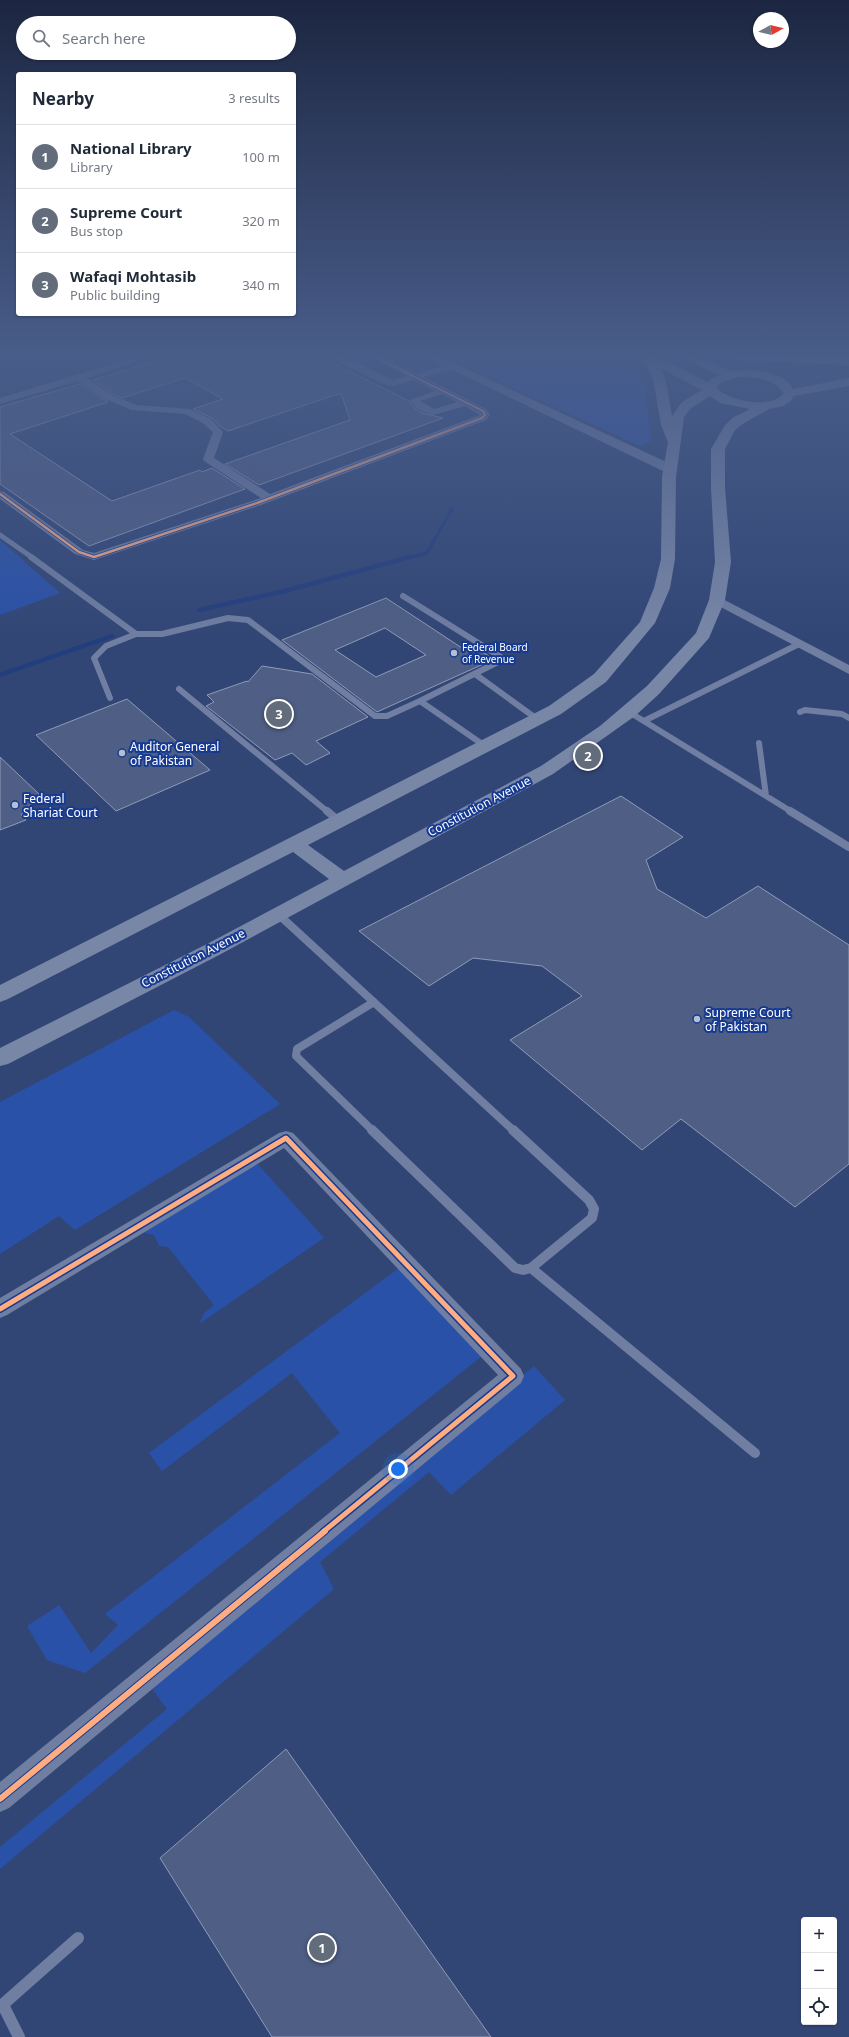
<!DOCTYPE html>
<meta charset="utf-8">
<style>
:root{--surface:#fff;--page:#f6f6f7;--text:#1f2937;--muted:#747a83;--line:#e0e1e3;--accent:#636c7b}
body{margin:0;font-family:"Noto Sans",sans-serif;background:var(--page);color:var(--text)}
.controls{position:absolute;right:12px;bottom:12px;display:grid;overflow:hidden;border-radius:4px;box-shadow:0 1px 3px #0004}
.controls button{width:36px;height:36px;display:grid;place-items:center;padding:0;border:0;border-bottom:1px solid var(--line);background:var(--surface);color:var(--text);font:20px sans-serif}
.compass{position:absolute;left:753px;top:12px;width:36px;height:36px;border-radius:50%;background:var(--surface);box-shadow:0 1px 3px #0004;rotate:82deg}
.you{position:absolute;left:398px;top:1469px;width:14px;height:14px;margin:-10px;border:3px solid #fff;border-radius:50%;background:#1a73e8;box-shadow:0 0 0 6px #1a73e833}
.badge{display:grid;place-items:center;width:26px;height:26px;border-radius:50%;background:var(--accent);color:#fff;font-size:13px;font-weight:700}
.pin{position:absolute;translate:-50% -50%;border:2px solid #fff;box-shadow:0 1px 4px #0006}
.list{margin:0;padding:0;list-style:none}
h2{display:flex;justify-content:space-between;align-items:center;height:52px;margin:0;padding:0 16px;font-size:17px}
h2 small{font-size:13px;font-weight:400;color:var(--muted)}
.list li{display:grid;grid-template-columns:26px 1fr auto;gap:12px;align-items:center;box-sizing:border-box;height:64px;padding:0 16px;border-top:1px solid var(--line)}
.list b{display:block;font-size:15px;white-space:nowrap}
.list p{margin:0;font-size:13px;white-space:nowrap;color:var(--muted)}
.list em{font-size:13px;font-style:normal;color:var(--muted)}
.icon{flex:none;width:22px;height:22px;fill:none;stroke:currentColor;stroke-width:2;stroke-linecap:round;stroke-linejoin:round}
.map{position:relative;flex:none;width:849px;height:2037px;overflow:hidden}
.search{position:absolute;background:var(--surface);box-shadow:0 1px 3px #0004;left:16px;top:16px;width:280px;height:44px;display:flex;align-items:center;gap:10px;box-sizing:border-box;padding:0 14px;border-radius:22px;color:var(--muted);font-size:15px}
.panel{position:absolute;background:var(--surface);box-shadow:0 1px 3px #0004;left:16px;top:72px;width:280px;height:244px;border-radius:4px}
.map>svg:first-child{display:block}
</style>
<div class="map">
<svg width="849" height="2037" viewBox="0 0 849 2037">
<rect width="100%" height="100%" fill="#324676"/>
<path fill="#2a51a8" d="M444,356H607L638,373L645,388L651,441L640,446Z
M0,540L60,593L0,615Z
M174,1010L189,1017L280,1104L75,1230L59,1216L0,1254V1102Z
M255,1161L324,1238L199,1324L205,1312L214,1305L168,1247L159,1246L154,1235L145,1233L141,1229Z
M399,1268L482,1356L85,1673L47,1660L27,1626L59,1605L91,1653L118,1625L105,1614L340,1433L292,1373L162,1471L149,1453Z
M534,1366L565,1400L451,1495L429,1472L320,1562L334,1589L0,1869V1847L167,1709L148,1683Z"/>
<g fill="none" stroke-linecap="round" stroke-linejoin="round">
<path stroke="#233e7e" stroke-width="3.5" d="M407,558L427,553L452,509"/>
<path stroke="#233e7e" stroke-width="4.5" d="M199,610L285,591L410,557
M0,675L112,636"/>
</g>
<path fill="#4e5e84" stroke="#8f9bb7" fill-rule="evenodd" d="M173,356H318L409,401L413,407L422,413L443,418L259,485L225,464L350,420L341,393L228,431L220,426L212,418L193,409L223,399L185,378L122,398L112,394L93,380Z
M80,384L108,402L10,434L112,501L200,470L202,472L212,468L245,489L89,546L0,484V407Z
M386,598L462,648L470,644L489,656L484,659L488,662L377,712L282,640ZM385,628L426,655L376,677L335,650Z
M262,666L312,674L368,717L316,741L330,753L306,765L292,753L275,760L206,706L214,702L207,695L247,681L248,682Z
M127,699L210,770L116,811L36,735Z
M0,757L39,794L21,815L26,820L0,830Z
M621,796L683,837L646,860L657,889L706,918L758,886L849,945V1164L795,1207L681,1119L642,1150L510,1040L582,996L542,966L473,958L429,986L359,931Z
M286,1749L491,2037H272L160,1858Z"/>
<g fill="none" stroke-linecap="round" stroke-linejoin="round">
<path stroke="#6f7ea1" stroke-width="5" d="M0,535L33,558"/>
<path stroke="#6f7ea1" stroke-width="6" d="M31,557L136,634L106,646L94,658L110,698
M403,596L504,659L420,701L485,746
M136,634H162L228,618L248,620L375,716H387L420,701
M475,674L537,719
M179,689L328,812
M629,712L792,812
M800,712L805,710L842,714L849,718
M644,721L799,644
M759,743L766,796"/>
<path stroke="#6f7ea1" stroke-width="8" d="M327,811L339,821
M790,811L849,847
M278,914L514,1131
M373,1131L296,1056L297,1049L374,1002"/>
<path stroke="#6f7ea1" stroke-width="10" d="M372,1130L515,1268L523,1270L531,1268
M513,1130L589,1200L594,1209L592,1218L531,1268L755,1453"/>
<path stroke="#6f7ea1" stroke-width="12" d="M3,2005L19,2037
M0,2007L78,1938"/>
<path fill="#6f7ea1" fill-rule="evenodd" d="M138,356H153L87,378L111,395L137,405L190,409L211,419L223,432L214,458L270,494L480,415L465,406L433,415C425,413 413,408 410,400L435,391L414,380L393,386L386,385L338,362L334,356H343L393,380L406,376L369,356H381L416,374L450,364L453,365V369L423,377L486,409L490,415L486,420L261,505L94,560L75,554L0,499V491L4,492L83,550L94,553L261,498L204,461L203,459L213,432L203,423L185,414L132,410L105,399L78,381L0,404V398ZM442,394L457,402L434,409L420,401Z
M717,596L849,665V674L713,603L711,600L713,597Z
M286,1131L293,1133L521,1369L524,1376L521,1383L9,1808L0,1812V1782L498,1375L284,1148L7,1315L0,1318V1298L279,1133Z"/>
<path fill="#6f7ea1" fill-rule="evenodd" d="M424,356H439L675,466L676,469L670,473L665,472Z"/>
<path fill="#7987a7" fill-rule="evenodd" d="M640,356H656L707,382L719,375L679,356H696L731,371L752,370L769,373L781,377L789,383L793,389L849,378V386L794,396L790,402L783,406L769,409L744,423L735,430L725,449V488L731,562L725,600L709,638L659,694L635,716L553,774L221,954L8,1064L0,1066V1048L207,944L329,879L293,852L8,999L0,1002V985L549,706L594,674L640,622L654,588L661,559L662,477L668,442L661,425L653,378ZM660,368L702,390L682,402L672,416L666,381ZM739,377C755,377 774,378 784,393C770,410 732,401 717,389V386L722,382ZM710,396L720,403L750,409L734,417L725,425L711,449V488L715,562L709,600L696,633L647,686L600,726L541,766L344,871L308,845L561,714L606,682L655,623L670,588L675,559L676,477L684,417L691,408Z
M729,356L849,357V365L735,360Z"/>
<g stroke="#163a92" stroke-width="4">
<path id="cycleway-far2" d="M0,494L79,552L94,557L257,503L482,418L485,415L483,411L373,356"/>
</g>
<g stroke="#163a92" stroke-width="8">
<path id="cycleway-far1" d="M0,1309L286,1138L513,1376L323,1532"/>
</g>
<g stroke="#163a92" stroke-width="8">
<path id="cycleway" d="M0,1799L325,1531"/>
</g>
<use href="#cycleway-far2" stroke="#ffac80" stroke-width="2.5"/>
<use href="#cycleway-far1" stroke="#ffac80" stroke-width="5"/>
<use href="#cycleway" stroke="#ffac80" stroke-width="6"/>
</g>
<linearGradient id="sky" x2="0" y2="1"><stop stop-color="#1c2641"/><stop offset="0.55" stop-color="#495d8a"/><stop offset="1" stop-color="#495d8a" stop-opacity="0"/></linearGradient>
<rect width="849" height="642" fill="url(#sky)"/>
<g fill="#b7becf" stroke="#163a92" stroke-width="1.5">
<circle cx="454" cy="653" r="4"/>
<circle cx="122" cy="753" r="4"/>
<circle cx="15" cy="805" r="4"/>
<circle cx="697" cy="1019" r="4"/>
</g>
<g text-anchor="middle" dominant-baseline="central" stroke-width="4" stroke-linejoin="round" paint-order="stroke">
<g font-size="10" fill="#fff" stroke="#163a92" text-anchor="start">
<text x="462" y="647">Federal Board<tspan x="462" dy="12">of Revenue</tspan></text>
</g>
<g font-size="12" fill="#fff" stroke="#163a92" text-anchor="start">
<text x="130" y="746">Auditor General<tspan x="130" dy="14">of Pakistan</tspan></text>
<text x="23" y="798">Federal<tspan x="23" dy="14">Shariat Court</tspan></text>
<text x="705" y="1012">Supreme Court<tspan x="705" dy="14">of Pakistan</tspan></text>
</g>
<g font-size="12" fill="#fff" stroke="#163a92">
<text transform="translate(479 806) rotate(-28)">Constitution Avenue</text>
<text transform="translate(193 958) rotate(-27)">Constitution Avenue</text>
</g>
</g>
</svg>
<div class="controls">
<button>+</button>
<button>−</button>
<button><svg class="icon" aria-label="locate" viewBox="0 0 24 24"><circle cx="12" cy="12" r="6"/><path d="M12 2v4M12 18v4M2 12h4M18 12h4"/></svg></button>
</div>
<svg class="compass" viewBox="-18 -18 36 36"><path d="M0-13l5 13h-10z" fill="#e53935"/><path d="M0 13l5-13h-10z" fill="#747a83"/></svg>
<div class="you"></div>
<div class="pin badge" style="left:322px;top:1948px">1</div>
<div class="pin badge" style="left:588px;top:756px">2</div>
<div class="pin badge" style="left:279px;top:714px">3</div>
<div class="search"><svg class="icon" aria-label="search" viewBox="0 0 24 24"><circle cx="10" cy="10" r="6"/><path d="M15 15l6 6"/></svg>Search here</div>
<section class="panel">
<h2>Nearby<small>3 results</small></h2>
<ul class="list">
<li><span class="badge">1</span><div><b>National Library</b><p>Library</p></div><em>100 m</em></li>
<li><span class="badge">2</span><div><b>Supreme Court</b><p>Bus stop</p></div><em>320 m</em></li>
<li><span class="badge">3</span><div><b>Wafaqi Mohtasib</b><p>Public building</p></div><em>340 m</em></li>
</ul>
</section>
</div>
